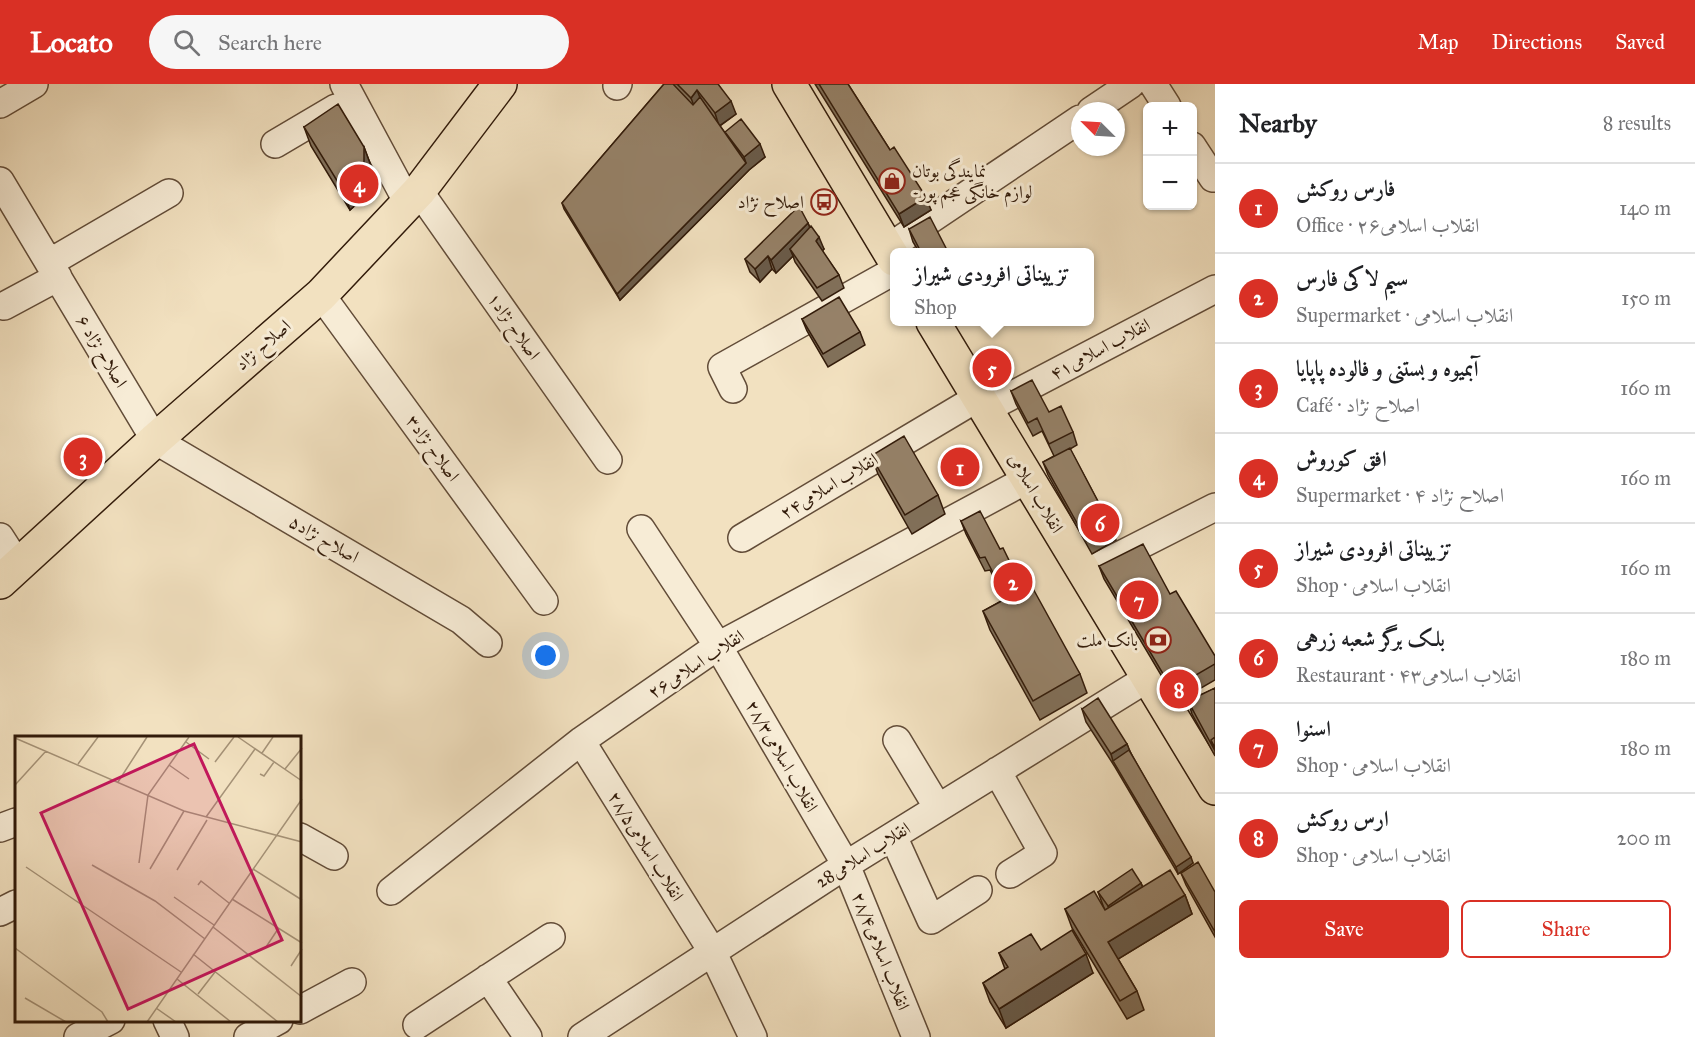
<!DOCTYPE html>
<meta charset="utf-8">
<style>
:root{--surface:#fff;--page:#f6f6f6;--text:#202124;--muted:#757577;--line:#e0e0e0;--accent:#d93025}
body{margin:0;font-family:"IM FELL Great Primer",Amiri,serif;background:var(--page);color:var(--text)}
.controls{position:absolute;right:18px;top:18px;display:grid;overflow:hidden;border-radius:9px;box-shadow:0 2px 4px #0004}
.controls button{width:54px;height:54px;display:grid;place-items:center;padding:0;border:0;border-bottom:2px solid var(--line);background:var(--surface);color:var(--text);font:30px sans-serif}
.compass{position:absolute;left:1071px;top:18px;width:54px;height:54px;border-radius:50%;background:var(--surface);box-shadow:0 2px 4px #0004;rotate:294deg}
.you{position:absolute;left:546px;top:572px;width:21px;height:21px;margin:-15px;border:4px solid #fff;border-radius:50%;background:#1a73e8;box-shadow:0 0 0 9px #1a73e833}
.badge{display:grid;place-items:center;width:39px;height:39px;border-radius:50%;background:var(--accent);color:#fff;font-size:20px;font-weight:700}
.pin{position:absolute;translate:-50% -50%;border:3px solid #fff;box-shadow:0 2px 6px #0006}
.popup{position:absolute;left:890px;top:164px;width:204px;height:78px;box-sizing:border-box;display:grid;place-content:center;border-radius:9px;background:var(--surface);filter:drop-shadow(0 2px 4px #0005);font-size:20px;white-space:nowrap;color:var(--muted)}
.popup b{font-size:22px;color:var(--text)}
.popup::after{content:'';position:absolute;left:50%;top:100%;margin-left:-12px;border:12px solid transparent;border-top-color:var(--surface)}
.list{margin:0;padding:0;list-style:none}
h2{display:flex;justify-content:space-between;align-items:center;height:78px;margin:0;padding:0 24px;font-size:26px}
h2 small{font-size:20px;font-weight:400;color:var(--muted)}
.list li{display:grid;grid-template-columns:39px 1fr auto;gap:18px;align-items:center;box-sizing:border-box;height:90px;padding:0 24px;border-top:2px solid var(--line)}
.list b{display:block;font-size:22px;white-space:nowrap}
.list p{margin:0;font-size:20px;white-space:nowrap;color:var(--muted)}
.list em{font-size:20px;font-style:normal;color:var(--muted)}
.actions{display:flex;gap:12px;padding:18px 24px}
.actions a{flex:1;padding:14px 0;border:2px solid var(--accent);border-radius:9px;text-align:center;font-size:21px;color:var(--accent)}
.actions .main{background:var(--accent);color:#fff}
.icon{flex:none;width:33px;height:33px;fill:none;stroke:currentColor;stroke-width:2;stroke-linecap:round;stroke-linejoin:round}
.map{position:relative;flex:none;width:1215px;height:953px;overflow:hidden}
header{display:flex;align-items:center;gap:36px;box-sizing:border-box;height:84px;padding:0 30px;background:var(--accent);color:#fff}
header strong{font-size:28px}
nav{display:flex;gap:33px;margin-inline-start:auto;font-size:21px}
.search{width:420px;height:54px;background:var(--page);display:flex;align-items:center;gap:15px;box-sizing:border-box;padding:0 21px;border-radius:33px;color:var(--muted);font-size:22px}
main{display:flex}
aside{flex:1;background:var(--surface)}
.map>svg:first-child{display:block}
</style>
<header>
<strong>Locato</strong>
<div class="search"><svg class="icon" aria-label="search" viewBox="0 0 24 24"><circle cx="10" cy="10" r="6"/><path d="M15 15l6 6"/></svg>Search here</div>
<nav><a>Map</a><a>Directions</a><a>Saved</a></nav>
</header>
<main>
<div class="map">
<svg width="1215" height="953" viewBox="0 0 1215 953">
<rect width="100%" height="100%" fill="#f2e1c0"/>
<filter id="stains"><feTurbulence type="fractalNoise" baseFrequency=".00333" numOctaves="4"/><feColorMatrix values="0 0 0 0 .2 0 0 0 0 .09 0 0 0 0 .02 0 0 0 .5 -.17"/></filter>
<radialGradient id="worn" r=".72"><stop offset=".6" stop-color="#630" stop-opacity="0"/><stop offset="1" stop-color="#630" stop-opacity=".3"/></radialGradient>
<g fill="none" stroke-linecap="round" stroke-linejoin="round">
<g stroke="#624c38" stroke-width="30">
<path id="minor" d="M344,0L408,119
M1153,0L1167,22
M617,2L618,0
M0,20L34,0
M1091,27L1131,0
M275,60L336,24
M1192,62L1213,94
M0,97L155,356L461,536L488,559
M419,107L608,376
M888,164L1080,35
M49,179L169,109
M321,211L544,517
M4,222L58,193
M733,305L722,283L894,187
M986,325L1215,205
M641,445L718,562L846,781L916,953
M0,453L18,481
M742,454L979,313
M1085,489L1215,423
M897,656L938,724
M581,657L712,867L753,953
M997,687L1043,769L1010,790
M0,744L16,738
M893,752L931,836L978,806
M300,753L334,772
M391,807L581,657L718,562L1028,395
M0,828L16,820
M488,894L528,953
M300,926L352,898
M167,936L175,953
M417,941L551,853
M78,953L111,936
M248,953L279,936
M582,953L846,781L1148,594"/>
</g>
<g stroke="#321b0a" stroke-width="36">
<path id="major" d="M789,0L894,175
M933,238L1215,704
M0,498L155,356L321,211L419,107L500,0"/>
</g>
<use href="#minor" stroke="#f7ecd6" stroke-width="27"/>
<use href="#major" stroke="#f2e1c0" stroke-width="33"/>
</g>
<path fill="#81705a" stroke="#321b0a" stroke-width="1.5" d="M664,0H718L736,30L720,42L725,49L765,73L749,86L620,216L564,125L562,119Z
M815,0H848L890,66L931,126L904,143Z
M304,43L364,63L371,82V97L363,114L350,126L311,62Z
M808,139L810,144L824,165L822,167L839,191L844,204L822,217L795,178L793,172L776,189L772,185L760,198L750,188L745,175Z
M909,145L948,168H919L913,158Z
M802,235L860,248L865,261L828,283L807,247Z
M1011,307L1049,328L1073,348L1077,361L1070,365L1112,444L1116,456L1092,470L1048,391L1043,378L1054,372L1042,347L1033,352L1016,320Z
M871,372L938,411L945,430L912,450L878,390Z
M961,437L1000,465L1023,505L1080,590L1087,609L1040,636L990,546L983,527L1005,515L990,486L985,487L966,450Z
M1099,482L1170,510L1215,572V596L1177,618L1104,495Z
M1215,604V672L1192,630L1188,617Z
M1082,625L1127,660L1129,666L1193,779L1178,790L1115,683L1086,638Z
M1181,789L1215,808V853L1186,801Z
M1141,799L1143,803L1185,811L1192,830L1118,875L1137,907L1144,926L1127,935L1072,844L1065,825L1104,824L1098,808Z
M1041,866L1093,889L1006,944L990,918L983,899L1005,885L999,869Z"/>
<path fill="#695b4a" stroke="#321b0a" stroke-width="1.5" d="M697,6L702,19L696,27L691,14Z
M731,17L736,30L719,42L715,29Z
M760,60L765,73L749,86L620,216L617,210L746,79L744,73Z
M364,63L371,82V97L363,114L350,126L344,108Z
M926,113L931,126L904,143L899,130Z
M808,139L813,152L790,165L793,172L776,189L771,176Z
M819,153L824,165L820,169L816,157Z
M768,172L772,185L760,198L755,185Z
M1127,660L1132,672L1113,677L1111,670Z
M1191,773L1193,779L1178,790L1176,783Z
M1141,799L1148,818L1115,841L1108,822Z
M1185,811L1192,830L1115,877L1108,858Z
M1086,870L1093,889L1006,944L999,925Z"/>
<path fill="#968269" stroke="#321b0a" stroke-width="1.5" d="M664,0H673L693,21L700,13L746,79L617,210L562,119Z
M677,0H718L731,17L715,29L697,6L691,14Z
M819,0H848L890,66L894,63L926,113L899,130Z
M338,20L364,63V78L356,95L344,108L304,43Z
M741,35L760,60L744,73L725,48Z
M799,122L808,139L771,176L768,172L755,185L745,175Z
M930,133L948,168H921L909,145Z
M811,142L819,153L816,157L839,191L817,204L790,165Z
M839,213L860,248L823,270L802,235Z
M1032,296L1049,328L1061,322L1073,348L1049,360L1037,334L1028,339L1011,307Z
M904,352L938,411L905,431L871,372Z
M1070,364L1112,444L1087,457L1043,378Z
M980,427L1000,465L1003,464L1023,505L1006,514L985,473L980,474L961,437Z
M1143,460L1170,510L1176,507L1215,572V580L1172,605L1099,482Z
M1031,501L1080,590L1033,617L983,527Z
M1215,604V653L1211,656L1215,667L1188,617Z
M1098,614L1127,660L1111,670L1082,625Z
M1215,653V664L1211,656Z
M1129,666L1191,773L1176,783L1113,677Z
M1198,778L1215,808V848L1181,789Z
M1132,785L1141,799L1108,822L1098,808Z
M1170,786L1185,811L1108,858L1137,907L1120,917L1065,825L1094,807L1105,826Z
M1072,846L1086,870L999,925L983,899L1008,883L999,869L1031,850L1041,866Z"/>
<defs>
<g id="shop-ring" transform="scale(1.35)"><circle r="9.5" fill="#f7ecd6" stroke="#8f2418" stroke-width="1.5"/><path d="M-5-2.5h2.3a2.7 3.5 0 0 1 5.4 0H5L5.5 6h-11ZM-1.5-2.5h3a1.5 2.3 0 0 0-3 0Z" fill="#8f2418"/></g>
<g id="bus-ring" transform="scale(1.35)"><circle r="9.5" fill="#f7ecd6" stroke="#8f2418" stroke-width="1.5"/><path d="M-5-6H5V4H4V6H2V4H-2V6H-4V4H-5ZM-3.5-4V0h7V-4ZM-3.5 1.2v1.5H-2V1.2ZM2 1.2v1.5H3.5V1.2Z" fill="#8f2418"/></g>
<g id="bank-ring" transform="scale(1.35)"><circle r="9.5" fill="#f7ecd6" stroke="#8f2418" stroke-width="1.5"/><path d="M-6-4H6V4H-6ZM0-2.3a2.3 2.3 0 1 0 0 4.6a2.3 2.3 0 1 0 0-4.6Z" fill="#8f2418"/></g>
</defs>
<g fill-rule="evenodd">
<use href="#shop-ring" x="892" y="97"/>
<use href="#bus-ring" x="824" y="118"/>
<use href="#bank-ring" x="1158" y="556"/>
</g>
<g text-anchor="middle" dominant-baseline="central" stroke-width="6" stroke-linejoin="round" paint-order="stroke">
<g font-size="18" fill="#321b0a" stroke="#f7ecd6" text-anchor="end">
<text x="912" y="87" text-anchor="start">نمایندگی بوتان<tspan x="912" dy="21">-لوازم خانگی عجم پور</tspan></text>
<text x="804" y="118">اصلاح نژاد</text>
<text x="1138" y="556">بانک ملت</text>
</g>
<g font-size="18" fill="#321b0a" stroke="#f7ecd6">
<text transform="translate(514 242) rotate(55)">اصلاح نژاد۱</text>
<text transform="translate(263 261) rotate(-41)">اصلاح نژاد</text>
<text transform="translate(1100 265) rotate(-28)">انقلاب اسلامی۴۱</text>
<text transform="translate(102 267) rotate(59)">۶ اصلاح نژاد</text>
<text transform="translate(433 364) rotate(54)">اصلاح نژاد۳</text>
<text transform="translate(829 402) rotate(-31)">انقلاب اسلامی۲۴</text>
<text transform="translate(1036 409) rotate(59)">انقلاب اسلامی</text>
<text transform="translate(324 455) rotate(30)">اصلاح نژاد۵</text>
<text transform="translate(696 580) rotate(-33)">انقلاب اسلامی۲۶</text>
<text transform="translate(782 672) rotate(60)">انقلاب اسلامی۲۸/۳</text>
<text transform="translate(646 762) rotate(58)">انقلاب اسلامی۲۸/۵</text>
<text transform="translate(863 771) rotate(-32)">28انقلاب اسلامی</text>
<text transform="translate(881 867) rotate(68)">انقلاب اسلامی۲۸/۴</text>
</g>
</g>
<g transform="translate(15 652)">
<rect width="286" height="286" fill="#f2e1c0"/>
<path fill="none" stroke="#a59277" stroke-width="1.5" d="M223,1L287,45M0,2L169,75L287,106M171,6L194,23M247,17L258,1M200,26L219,1M63,28L83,1M154,29L174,43M270,33L287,12M245,38L249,40L259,26M103,46L132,1M0,49L31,15M191,81L240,13M124,127L133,59L174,1M77,129L140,165L190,203M11,131L166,236M135,133L169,75M238,133L287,164M162,134L192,84M183,149L186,145L214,167M159,161L199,189M217,163L287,207M198,191L287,261M251,211L263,193M0,212L87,276L93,286M178,218L263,286M276,230L287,213M162,243L216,286M183,258L200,236M10,262L51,286M141,272L161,286M132,286L287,63"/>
<path fill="#c2185b" fill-opacity="0.15" stroke="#c2185b" stroke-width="3" d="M179,8L267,204L113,273L26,77Z"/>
<rect width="286" height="286" fill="none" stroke="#321b0a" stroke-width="3"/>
</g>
<rect width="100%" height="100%" filter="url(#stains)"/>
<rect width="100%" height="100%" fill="url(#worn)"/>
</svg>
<div class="controls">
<button>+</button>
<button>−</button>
</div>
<svg class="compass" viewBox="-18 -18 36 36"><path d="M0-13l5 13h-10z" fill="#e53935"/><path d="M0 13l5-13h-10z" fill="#757577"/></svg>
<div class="you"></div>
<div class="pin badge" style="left:960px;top:383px">1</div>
<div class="pin badge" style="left:1013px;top:498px">2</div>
<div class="pin badge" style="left:83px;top:373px">3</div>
<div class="pin badge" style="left:359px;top:100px">4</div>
<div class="pin badge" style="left:992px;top:284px">5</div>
<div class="popup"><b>تزییناتی افرودی شیراز</b>Shop</div>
<div class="pin badge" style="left:1100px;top:439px">6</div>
<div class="pin badge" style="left:1139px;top:516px">7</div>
<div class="pin badge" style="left:1179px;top:605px">8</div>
</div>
<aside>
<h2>Nearby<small>8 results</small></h2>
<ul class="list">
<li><span class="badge">1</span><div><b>فارس روکش</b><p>Office · انقلاب اسلامی۲۶</p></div><em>140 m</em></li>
<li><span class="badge">2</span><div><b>سیم لاکی فارس</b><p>Supermarket · انقلاب اسلامی</p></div><em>150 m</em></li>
<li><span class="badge">3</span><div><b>آبمیوه و بستنی و فالوده پاپایا</b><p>Café · اصلاح نژاد</p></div><em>160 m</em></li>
<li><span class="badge">4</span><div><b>افق کوروش</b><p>Supermarket · ۴ اصلاح نژاد</p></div><em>160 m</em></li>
<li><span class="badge">5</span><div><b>تزییناتی افرودی شیراز</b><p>Shop · انقلاب اسلامی</p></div><em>160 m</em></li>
<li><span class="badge">6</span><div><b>بلک برگر شعبه زرهی</b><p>Restaurant · انقلاب اسلامی۴۳</p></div><em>180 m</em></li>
<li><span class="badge">7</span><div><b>اسنوا</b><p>Shop · انقلاب اسلامی</p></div><em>180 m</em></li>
<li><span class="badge">8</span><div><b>ارس روکش</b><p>Shop · انقلاب اسلامی</p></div><em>200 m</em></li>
</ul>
<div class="actions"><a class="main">Save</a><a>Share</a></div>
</aside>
</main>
